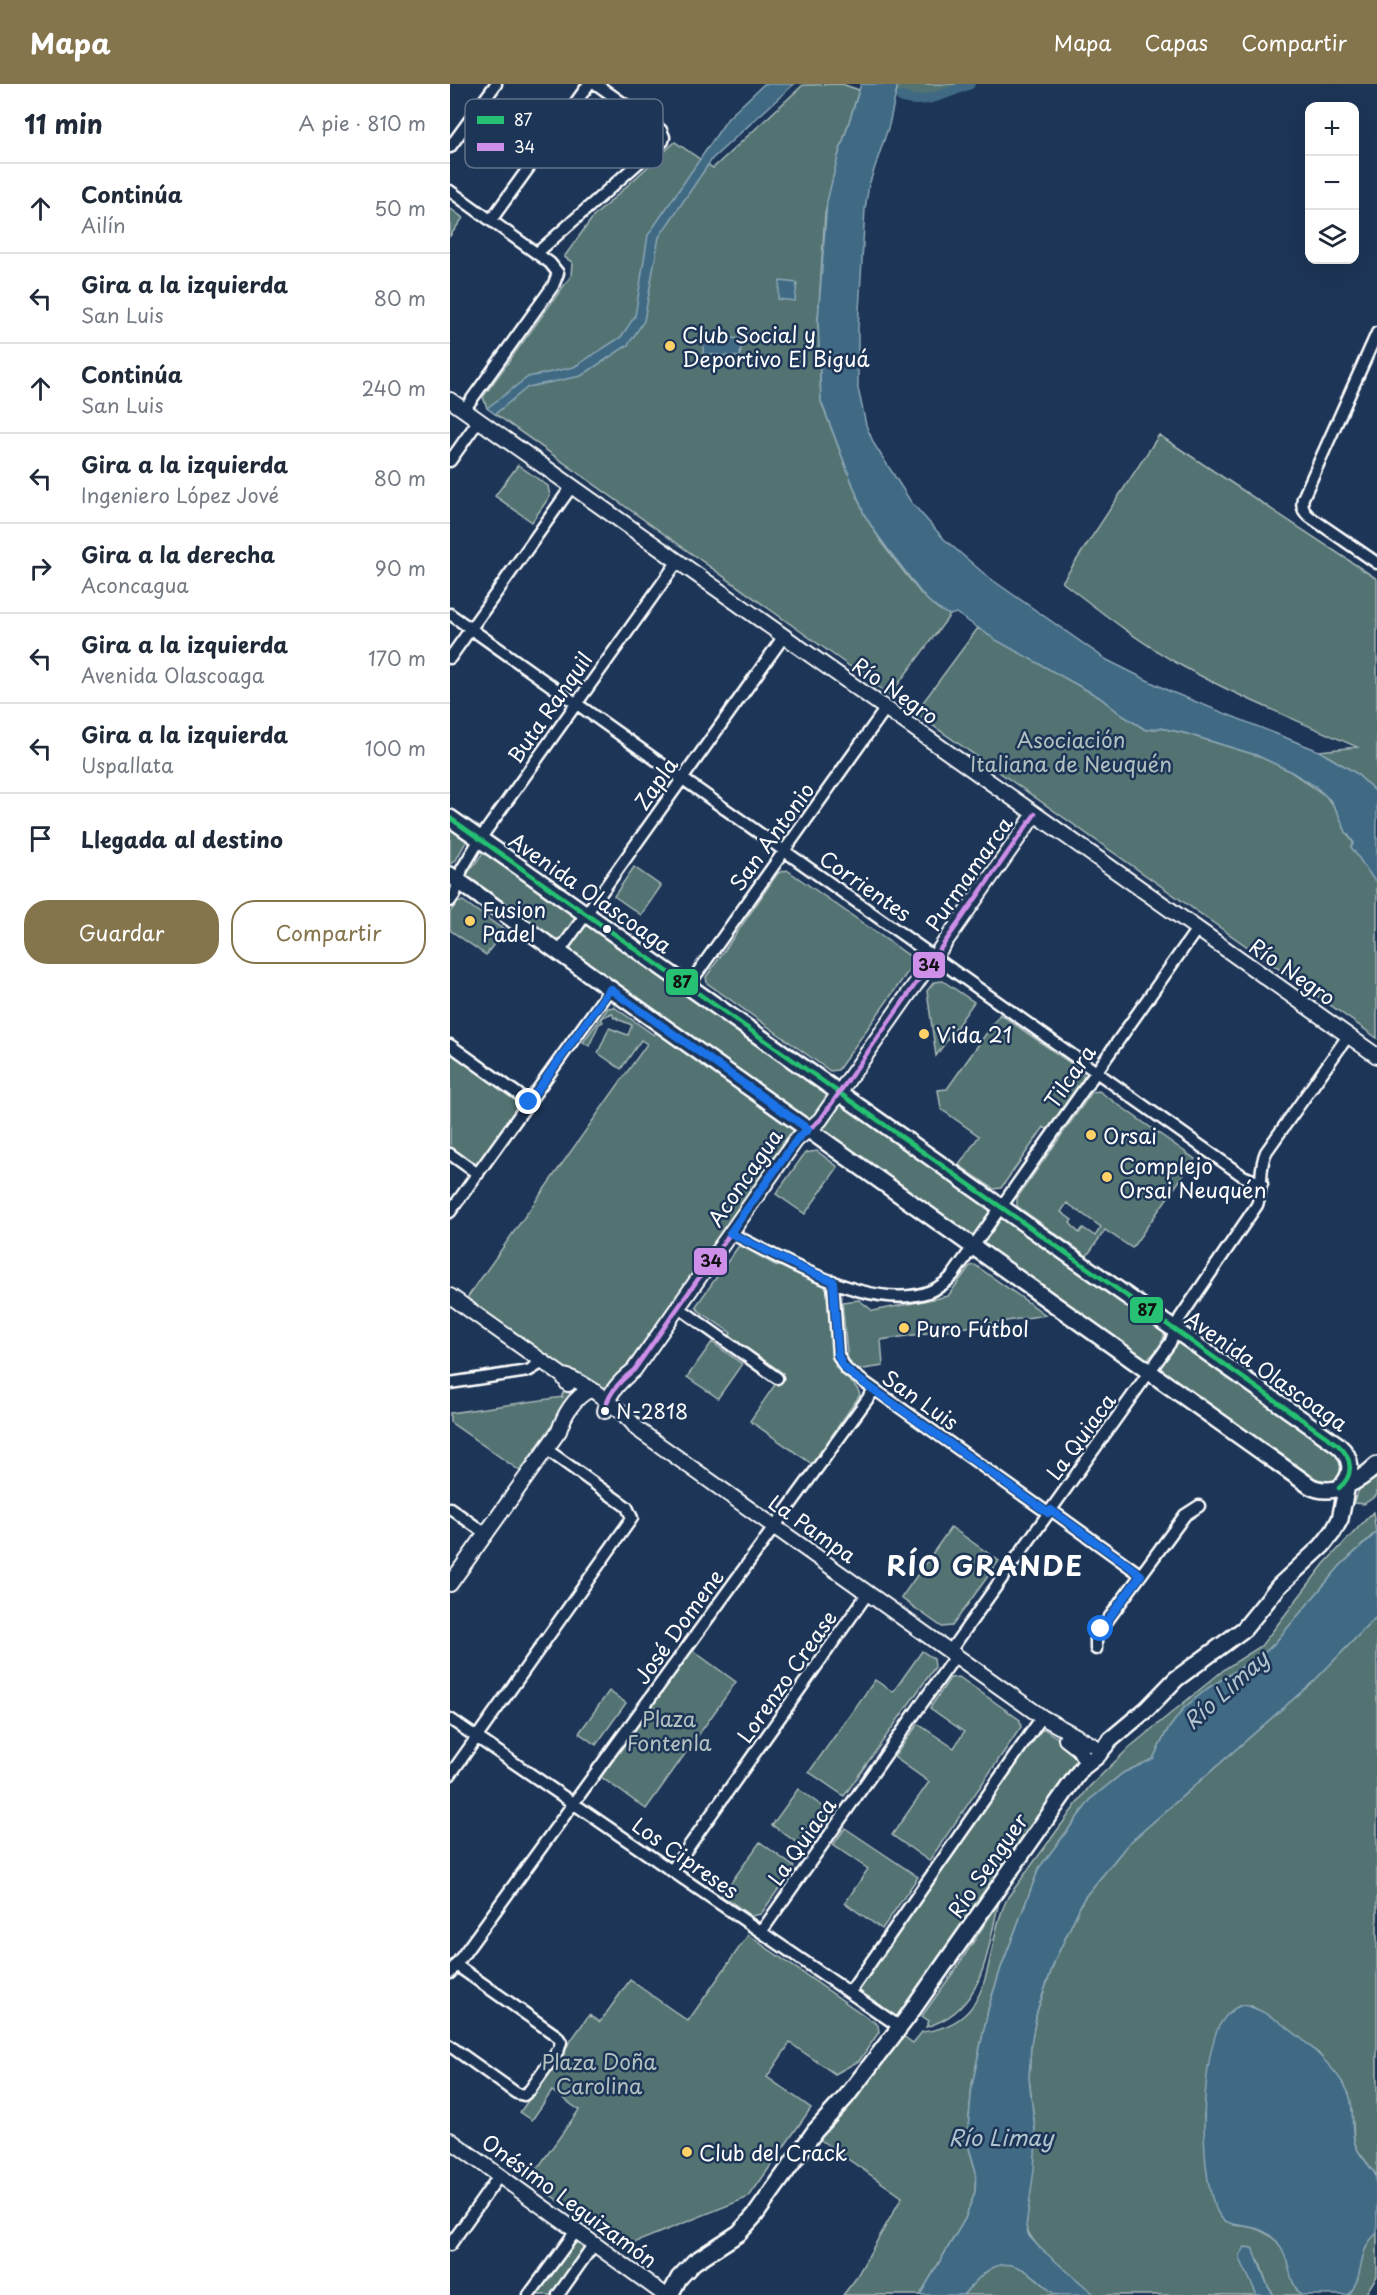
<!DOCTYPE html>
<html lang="es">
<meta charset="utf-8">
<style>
:root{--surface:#fff;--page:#f2f2f3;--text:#1f2937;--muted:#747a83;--line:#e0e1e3;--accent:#84754c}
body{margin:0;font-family:"Playpen Sans",sans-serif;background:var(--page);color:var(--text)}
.controls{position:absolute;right:18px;top:18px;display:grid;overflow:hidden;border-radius:12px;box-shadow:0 6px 24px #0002}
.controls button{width:54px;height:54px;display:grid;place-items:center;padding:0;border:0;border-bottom:2px solid var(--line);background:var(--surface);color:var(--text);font:30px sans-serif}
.stop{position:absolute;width:18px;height:18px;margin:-14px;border:4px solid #1a73e8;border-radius:50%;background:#fff}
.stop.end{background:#1a73e8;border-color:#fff;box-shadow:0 2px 6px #0008}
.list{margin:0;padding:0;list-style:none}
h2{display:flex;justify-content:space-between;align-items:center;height:78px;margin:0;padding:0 24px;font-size:26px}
h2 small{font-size:20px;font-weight:400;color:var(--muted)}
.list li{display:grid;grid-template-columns:39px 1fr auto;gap:18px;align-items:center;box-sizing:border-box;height:90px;padding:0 24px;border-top:2px solid var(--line)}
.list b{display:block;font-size:22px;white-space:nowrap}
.list p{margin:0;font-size:20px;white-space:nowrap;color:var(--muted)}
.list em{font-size:20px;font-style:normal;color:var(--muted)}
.actions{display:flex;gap:12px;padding:18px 24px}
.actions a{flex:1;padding:14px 0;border:2px solid var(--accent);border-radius:24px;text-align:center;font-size:21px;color:var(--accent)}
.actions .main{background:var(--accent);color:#fff}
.icon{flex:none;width:33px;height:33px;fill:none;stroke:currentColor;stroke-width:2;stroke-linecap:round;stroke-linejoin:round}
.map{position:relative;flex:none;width:927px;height:2211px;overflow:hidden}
header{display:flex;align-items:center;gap:36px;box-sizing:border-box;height:84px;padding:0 30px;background:var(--accent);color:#fff}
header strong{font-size:28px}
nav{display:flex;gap:33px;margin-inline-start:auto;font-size:21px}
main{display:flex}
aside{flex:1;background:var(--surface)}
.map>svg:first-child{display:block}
</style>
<header>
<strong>Mapa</strong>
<nav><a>Mapa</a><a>Capas</a><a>Compartir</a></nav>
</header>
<main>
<aside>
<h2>11 min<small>A pie · 810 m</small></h2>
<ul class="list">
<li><svg class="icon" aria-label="ahead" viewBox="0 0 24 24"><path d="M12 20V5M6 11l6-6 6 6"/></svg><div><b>Continúa</b><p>Ailín</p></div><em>50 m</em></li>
<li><svg class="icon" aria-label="left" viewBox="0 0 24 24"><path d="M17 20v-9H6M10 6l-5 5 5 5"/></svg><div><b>Gira a la izquierda</b><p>San Luis</p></div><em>80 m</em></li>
<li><svg class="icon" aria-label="ahead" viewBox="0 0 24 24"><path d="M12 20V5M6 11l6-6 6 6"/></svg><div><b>Continúa</b><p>San Luis</p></div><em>240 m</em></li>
<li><svg class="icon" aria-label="left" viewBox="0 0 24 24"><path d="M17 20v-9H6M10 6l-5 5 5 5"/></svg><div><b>Gira a la izquierda</b><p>Ingeniero López Jové</p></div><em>80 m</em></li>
<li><svg class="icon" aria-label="right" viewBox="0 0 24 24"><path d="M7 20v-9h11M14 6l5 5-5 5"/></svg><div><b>Gira a la derecha</b><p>Aconcagua</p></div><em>90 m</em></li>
<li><svg class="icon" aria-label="left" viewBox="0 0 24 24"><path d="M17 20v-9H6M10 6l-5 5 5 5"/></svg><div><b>Gira a la izquierda</b><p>Avenida Olascoaga</p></div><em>170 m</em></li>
<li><svg class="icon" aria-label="left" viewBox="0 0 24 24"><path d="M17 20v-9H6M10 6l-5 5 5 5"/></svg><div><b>Gira a la izquierda</b><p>Uspallata</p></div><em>100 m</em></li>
<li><svg class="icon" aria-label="arrive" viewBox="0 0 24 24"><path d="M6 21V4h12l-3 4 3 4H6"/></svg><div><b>Llegada al destino</b></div></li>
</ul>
<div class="actions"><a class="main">Guardar</a><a>Compartir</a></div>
</aside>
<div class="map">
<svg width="927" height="2211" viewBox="0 0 927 2211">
<rect width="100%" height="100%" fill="#1d3557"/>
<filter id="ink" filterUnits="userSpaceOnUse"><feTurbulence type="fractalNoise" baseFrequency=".0167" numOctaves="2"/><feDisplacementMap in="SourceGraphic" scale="12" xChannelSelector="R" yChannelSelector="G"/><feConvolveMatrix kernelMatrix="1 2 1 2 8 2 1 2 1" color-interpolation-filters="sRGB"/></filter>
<g filter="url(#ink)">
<path fill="#537372" stroke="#a9b9b8" stroke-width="1.5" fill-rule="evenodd" d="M392,0L409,6L388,73L375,130L368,236L371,317L414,430L434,462L472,511L482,520L500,531L440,611L37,324L33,313L121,192L122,178L114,173L143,133L225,58L263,84L353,1Z
M448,0H520C497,8 468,25 446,10Z
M1,125L13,134L0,152V126Z
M709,351L927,495V709L906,689L869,667L907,663C849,637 788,613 732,582C689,558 651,528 612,498Z
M68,381L98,402L100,412L82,438L45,412Z
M528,544L649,613L672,631L696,646L711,644L734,649L806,671L838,686L876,712L888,729L896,748L927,795V954L465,629Z
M0,741L17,756L6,776L0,780Z
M35,766L126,831C124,840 114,855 105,858L15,793Z
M184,783L211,802L191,831L164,812Z
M337,786L461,873L462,882L388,986L380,987L257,899L256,893L328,789Z
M13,817L54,846L36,871L0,846V828L7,819Z
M137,841H140L378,1009C378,1019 367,1033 357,1037L119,866V863Z
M493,897L524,918L486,972L477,907L484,898Z
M164,923L204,951L208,945L345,1043L342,1051L157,1309L149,1308L17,1214L197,960L191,956L171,985L148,969L159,944L178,951L182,941L167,935V933L164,934L162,929L151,934L153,938L149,940L139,962L133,958L158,924Z
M550,930L630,986L634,991L632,998L598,1046L594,1043L551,1104L544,1105L509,1081L529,1052L491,1025L488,1006L497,1005Z
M0,965L71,1018L28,1082L0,1064Z
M649,1007L745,1075L682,1164L655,1146L637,1172L567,1122V1114L642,1008ZM617,1119L651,1143L645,1152L633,1144L629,1149L620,1139L622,1136L611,1128Z
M391,1018L541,1125C540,1134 530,1148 521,1152L371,1046L372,1041Z
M367,1067L388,1083L355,1130L326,1110L355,1069Z
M552,1133L714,1246C716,1256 704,1272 695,1276L532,1161Z
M292,1162L327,1182L330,1179L372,1199L378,1207L385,1282C391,1294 407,1298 410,1311L362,1380L300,1337L333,1289L279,1252L281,1249L248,1226L246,1222L288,1163Z
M525,1181L596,1231L431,1256L433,1282L408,1286L398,1279L392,1218L409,1216L423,1227L498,1212L520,1182Z
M728,1257L886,1365L895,1383L887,1397L872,1402L714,1290L709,1282Z
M262,1258L292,1280L268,1314L237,1293Z
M116,1304L121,1311L119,1317L70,1387L0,1338V1329L113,1313L112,1311Z
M927,1392V1411L914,1420L903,1419L910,1404Z
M923,1428L926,1448L890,1482L824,1560L813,1570L758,1604L734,1624L717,1647L703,1675L673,1689L642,1714L589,1784L551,1884L539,1922L522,2001L517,2057L526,2088L525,2108L515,2135L470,2211H393L404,2197L452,2113L369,2055L400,2022L453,1952L463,1959L472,1948C551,1939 531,1865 558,1813L639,1703L681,1662L776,1584L811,1562L874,1480Z
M501,1443L549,1477L502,1542L492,1543L451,1514Z
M927,1532V2092L908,2067L904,2057L902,2025L899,2010L869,1970L843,1948L801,1922L769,1943L761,1974L754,2033L784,2141C810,2142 832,2153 839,2180C842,2191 842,2202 851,2211H824L818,2203L809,2177L790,2171L807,2211H645C625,2197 584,2166 576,2143L586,2055L579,1994L581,1960L587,1927L605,1876L634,1814L678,1760L865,1596Z
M242,1566L286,1598L196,1725L151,1693Z
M472,1567L484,1575L485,1583L394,1712L359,1688L425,1596L443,1608Z
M509,1593L570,1636L571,1643L479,1777L442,1751L479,1698L444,1673L468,1640L504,1664L514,1648L480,1624L500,1594Z
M159,1607L176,1619L146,1661L129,1649Z
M594,1645L621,1663L630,1678L629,1682H622L451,1929L448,1936L411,1911L410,1905L509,1760L590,1647Z
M348,1705L382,1729L356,1765L322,1741Z
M395,1744L468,1793L432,1845L395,1819L418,1785L383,1761Z
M310,1758L344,1783L311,1830L301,1832L272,1811Z
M549,1818C536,1869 535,1926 476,1943L479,1937L472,1932L507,1883Z
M298,1851L428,1941L429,1948L409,1977L385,1990L340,1959L317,1993L361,2024L299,2113L174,2163L79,2096L129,2026L102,2007L82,2036L70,2028L139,1931L150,1938L180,1896L238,1937Z
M927,2149V2192L915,2211H898C914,2195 905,2167 927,2149Z
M124,2157L131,2159L134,2167L103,2211H82Z
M557,2179L575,2185L606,2211H513C525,2197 538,2181 557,2179Z"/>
<path fill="#3f6b84" stroke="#8ca6b5" stroke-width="1.5" d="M314,0H344L262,75L209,153L194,237L178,261L131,292L78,303L45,330L37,324L78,293L124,283L171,253L185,232L198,151L278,34Z
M411,0H448L439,41L419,101L415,125L408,244V304L416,341L424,360L461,418L494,455L538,493L657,576L719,607L869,667L906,689L927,709V795L924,796L901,763L904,759L896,748L888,729L880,716L865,702L838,686L806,671L734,649L711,644L696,646L672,631L649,613L546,556L506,529L500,531C474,521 464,497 447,477C435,462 424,447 414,430L371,317L368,236L377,117L388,73Z
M330,197L347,199L345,217L328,215Z
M254,252L292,255L290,273L253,270Z
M927,1448V1532L865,1596L678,1760L634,1814L605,1876L587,1927L581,1960L579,1994L586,2055L584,2086L576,2143L579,2152L589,2163L645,2211C633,2211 619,2211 608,2211C601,2210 595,2201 590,2197C555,2167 539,2181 513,2211H470L515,2135L525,2108L526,2088L517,2057L522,2001L539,1922L551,1884L589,1784L642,1714L673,1689L703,1675L717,1647L734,1624L758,1604L813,1570L824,1560L890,1482Z
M792,1921C823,1924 887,1981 899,2010C905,2026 900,2044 905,2060C909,2072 919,2080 925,2090C927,2097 927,2139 927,2149C905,2168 916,2193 898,2211H851C836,2195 842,2172 823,2154C806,2137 779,2146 770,2132C747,2098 751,1978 769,1942C775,1932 781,1925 792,1921Z
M795,2163L802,2164L805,2169L818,2203L824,2211H807L791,2177L790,2171Z"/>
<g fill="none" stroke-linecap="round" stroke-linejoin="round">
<path stroke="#3f6b84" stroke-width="10" d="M451,13C473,22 499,8 520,0"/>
<g stroke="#fff" stroke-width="15">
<path id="minor" d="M0,63L46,0
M0,107L100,179L108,189L103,202L14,326
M41,136L139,0
M87,169L213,57L214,53L211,46L146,0
M927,249L853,414C851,422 853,428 860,433L927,479
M0,377L29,336
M0,530L793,1092L812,1100
M0,574L122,402
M0,817L5,810L12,785L30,755L228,477
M109,868L334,552
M238,902L436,624
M0,961L79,1018
M0,1070L28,1090
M0,1128L160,905
M280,1149C334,1175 452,1249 503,1191L747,845
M383,1197L388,1271L396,1285L598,1429
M228,1223L327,1294
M0,1299L78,1287L93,1278
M0,1424L36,1450
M601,1426L691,1491
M646,1565V1553L651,1545L735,1431L749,1422
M500,1567L720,1259L730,1234L807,1121C814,1104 808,1085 816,1068L898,952
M0,1635L450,1943
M0,1691L182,1434L177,1423L96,1365
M222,1786L418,1509
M311,1848L506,1571
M0,1889L424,1306
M400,1908L592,1633
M0,1962L66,2009L74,2011L80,2006L109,1965L111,1958L107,1952L6,1881
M0,2161L49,2092
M79,2211L126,2147
M108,2211L144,2160"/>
</g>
<g stroke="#fff" stroke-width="18">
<path id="tertiary" d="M0,316L927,972
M0,1212L113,1292L118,1300
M113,1292C131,1294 177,1330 187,1345L592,1633L648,1664L649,1671
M155,1327C157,1310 171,1296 184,1286L346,1056L370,1036L585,730
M0,1500L109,1347C114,1331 124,1313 140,1306
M616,1655L629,1665L635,1676L641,1677
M0,2056L215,2211"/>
</g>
<g stroke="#fff" stroke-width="20">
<path id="secondary" d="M0,734L888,1361C902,1373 905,1391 889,1404
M0,791L860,1402C882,1414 910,1397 927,1381
M220,2211L229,2194L244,2178L289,2149L306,2130L365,2047L396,2013L456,1935L632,1684L646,1673L660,1656L697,1625L726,1595L794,1545L829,1502L872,1462L883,1448L890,1435L899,1392"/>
</g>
<use href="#minor" stroke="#1d3557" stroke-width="10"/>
<use href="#tertiary" stroke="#1d3557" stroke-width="14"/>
<use href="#secondary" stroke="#1d3557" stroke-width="15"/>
<g stroke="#1d3557" stroke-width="9">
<path id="bus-1" d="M0,734L888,1361C902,1373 905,1391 889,1404"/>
</g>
<g stroke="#1d3557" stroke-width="9">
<path id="bus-2" d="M155,1327C157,1310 171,1296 184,1286L346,1056L370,1036L585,730"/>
</g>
<use href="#bus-1" stroke="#26c172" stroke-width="4.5"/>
<use href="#bus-2" stroke="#ce8fe9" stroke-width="4.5"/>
</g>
</g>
<g fill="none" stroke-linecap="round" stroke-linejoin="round" filter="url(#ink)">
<path stroke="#1a73e8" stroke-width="8" d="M79,1018L160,905L358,1045L348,1054L280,1149L353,1185L383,1197L388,1271L392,1281L400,1289L598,1429L601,1426L691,1491L651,1545"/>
</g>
<g fill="#ffd166" stroke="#1d3557" stroke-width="2">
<circle cx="220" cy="262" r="6"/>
<circle cx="20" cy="837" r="6"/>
<circle cx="474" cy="950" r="6"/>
<circle cx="641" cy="1051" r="6"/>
<circle cx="657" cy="1093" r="6"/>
<circle cx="454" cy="1244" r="6"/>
<circle cx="237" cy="2068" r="6"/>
</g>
<g fill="#fff" stroke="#1d3557" stroke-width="2">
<circle cx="157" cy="845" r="5"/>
<circle cx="155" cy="1327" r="5"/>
</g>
<g text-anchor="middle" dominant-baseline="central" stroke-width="5" stroke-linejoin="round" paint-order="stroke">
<g font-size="20" fill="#fff" stroke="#1d3557" text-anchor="start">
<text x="166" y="1327">N-2818</text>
</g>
<g font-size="21" fill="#fff" stroke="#1d3557" text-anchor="start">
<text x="232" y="250">Club Social y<tspan x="232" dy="24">Deportivo El Biguá</tspan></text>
<text x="32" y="825">Fusion<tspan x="32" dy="24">Padel</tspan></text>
<text x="486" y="950">Vida 21</text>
<text x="653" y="1051">Orsai</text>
<text x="669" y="1081">Complejo<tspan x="669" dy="24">Orsai Neuquén</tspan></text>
<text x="466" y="1244">Puro Fútbol</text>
<text x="249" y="2068">Club del Crack</text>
</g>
<g font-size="21" fill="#fff" stroke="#1d3557">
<text transform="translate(446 606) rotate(35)">Río Negro</text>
<text transform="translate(99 623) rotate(-55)">Buta Ranquil</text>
<text transform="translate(205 699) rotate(-55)">Zapla</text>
<text transform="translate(321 752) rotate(-54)">San Antonio</text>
<text transform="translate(518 789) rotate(-55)">Purmamarca</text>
<text transform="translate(416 801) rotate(35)">Corrientes</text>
<text transform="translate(141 808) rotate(35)">Avenida Olascoaga</text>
<text transform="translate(843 887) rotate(35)">Río Negro</text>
<text transform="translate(619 992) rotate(-55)">Tilcara</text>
<text transform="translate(294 1093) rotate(-55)">Aconcagua</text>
<text transform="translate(817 1286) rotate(35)">Avenida Olascoaga</text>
<text transform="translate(471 1315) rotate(35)">San Luis</text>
<text transform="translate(630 1352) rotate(-54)">La Quiaca</text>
<text transform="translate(363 1444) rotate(35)">La Pampa</text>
<text transform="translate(228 1542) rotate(-54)">José Domene</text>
<text transform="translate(336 1592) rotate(-55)">Lorenzo Crease</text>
<text transform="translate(351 1757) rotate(-55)">La Quiaca</text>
<text transform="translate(236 1773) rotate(35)">Los Cipreses</text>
<text transform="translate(537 1781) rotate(-55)">Río Senguer</text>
<text transform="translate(120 2116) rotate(36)">Onésimo Leguizamón</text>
</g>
<g font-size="21" fill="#b2c0c0" stroke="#1d3557">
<text x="621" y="655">Asociación<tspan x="621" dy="24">Italiana de Neuquén</tspan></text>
<text x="219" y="1634">Plaza<tspan x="219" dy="24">Fontenla</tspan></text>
<text x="149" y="1977">Plaza Doña<tspan x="149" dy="24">Carolina</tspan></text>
</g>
<g font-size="22" font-style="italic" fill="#b2c4ce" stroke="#1d3557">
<text transform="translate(775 1605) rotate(-42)">Río Limay</text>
<text x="551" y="2052">Río Limay</text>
</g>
<g font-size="27" font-weight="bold" letter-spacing="1.5" fill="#fff" stroke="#1d3557">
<text x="535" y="1480">RÍO GRANDE</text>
</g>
</g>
<rect x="15" y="15" width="198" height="69" rx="9" fill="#1d3557" stroke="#617289" stroke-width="1.5"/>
<rect x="27" y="32" width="27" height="8" fill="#26c172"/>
<rect x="27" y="59" width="27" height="8" fill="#ce8fe9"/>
<g font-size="16" fill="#fff">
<text x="64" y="42">87</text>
<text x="64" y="69">34</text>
</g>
<g stroke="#1d3557" stroke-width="2">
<rect x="462" y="867" width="34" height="28" rx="6" fill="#ce8fe9"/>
<rect x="215" y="884" width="34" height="28" rx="6" fill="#26c172"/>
<rect x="243" y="1163" width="35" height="29" rx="6" fill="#ce8fe9"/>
<rect x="679" y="1212" width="35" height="28" rx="6" fill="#26c172"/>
</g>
<g font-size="16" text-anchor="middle" font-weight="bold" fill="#111">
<text x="479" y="887">34</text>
<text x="232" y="904">87</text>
<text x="261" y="1183">34</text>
<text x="697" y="1232">87</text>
</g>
</svg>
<div class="controls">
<button>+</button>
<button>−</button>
<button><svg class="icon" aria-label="layers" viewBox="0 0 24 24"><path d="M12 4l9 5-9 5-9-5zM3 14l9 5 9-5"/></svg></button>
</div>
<div class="stop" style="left:651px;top:1545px"></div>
<div class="stop end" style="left:79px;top:1018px"></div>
</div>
</main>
